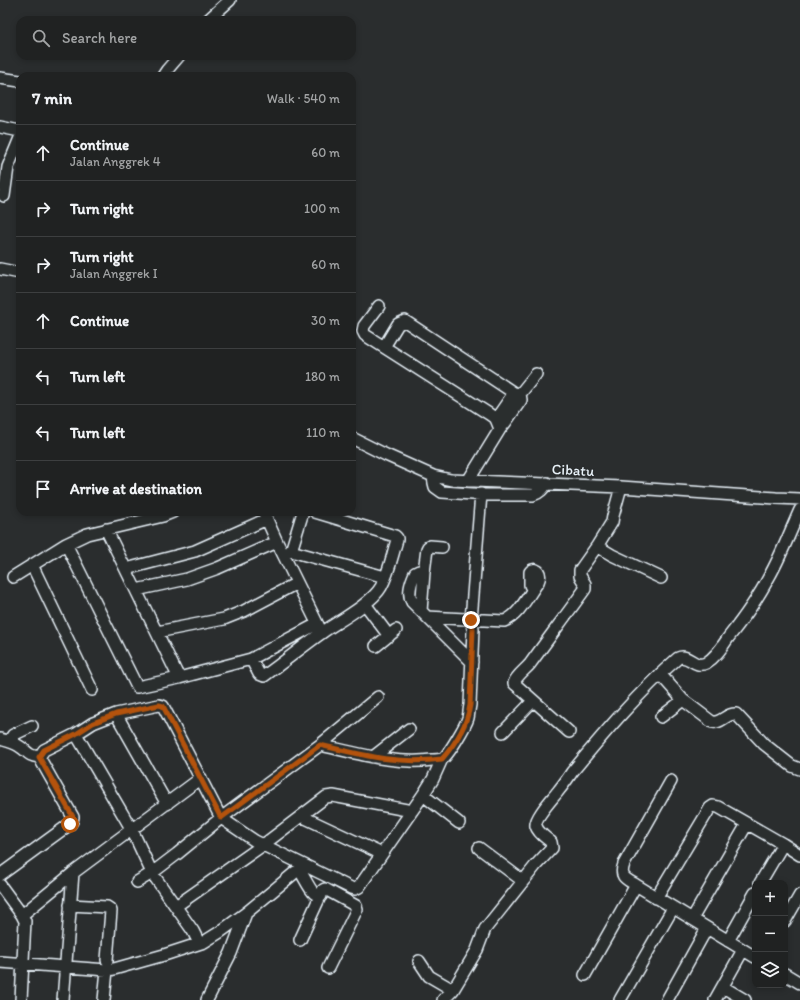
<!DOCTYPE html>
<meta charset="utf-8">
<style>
:root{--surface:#202222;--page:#282a2a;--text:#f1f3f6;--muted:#a2a4a5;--line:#3d3f40}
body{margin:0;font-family:Itim,sans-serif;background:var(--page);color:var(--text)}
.controls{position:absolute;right:12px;bottom:12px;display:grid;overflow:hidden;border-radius:8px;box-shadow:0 2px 6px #0003}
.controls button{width:36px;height:36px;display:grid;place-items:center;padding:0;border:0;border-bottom:1px solid var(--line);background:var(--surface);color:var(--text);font:20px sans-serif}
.stop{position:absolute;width:12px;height:12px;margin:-9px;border:3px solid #b45309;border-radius:50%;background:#fff}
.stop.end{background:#b45309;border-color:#fff;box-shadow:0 1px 4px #0008}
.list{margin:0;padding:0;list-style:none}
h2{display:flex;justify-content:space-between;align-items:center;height:52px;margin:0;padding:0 16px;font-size:17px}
h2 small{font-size:13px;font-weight:400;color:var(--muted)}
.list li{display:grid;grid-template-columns:26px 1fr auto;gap:12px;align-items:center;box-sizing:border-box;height:56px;padding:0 16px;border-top:1px solid var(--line)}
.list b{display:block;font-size:15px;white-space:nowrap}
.list p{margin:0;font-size:13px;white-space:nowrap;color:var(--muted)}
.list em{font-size:13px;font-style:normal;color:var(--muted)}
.icon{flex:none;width:22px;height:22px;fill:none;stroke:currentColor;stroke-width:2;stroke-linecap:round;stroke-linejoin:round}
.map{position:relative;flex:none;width:800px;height:1000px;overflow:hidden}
.search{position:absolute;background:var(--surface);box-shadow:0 2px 6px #0003;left:16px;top:16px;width:340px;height:44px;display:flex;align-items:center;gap:10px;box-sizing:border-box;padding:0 14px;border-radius:12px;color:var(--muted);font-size:15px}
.panel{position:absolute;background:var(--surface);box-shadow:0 2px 6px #0003;left:16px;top:72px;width:340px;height:444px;border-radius:12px}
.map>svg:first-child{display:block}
</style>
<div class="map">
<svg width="800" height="1000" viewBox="0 0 800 1000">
<rect width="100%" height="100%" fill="#2a2d2e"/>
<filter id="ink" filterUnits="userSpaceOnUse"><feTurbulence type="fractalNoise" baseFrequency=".025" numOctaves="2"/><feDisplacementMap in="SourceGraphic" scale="8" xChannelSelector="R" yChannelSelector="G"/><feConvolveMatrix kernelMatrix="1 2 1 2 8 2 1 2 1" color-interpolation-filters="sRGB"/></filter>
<g filter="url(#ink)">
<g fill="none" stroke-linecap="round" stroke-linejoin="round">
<g stroke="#e8f1f8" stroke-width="14">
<path id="minor" d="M208,20L230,0
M163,76L167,70L179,56
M0,78L20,81
M0,127L20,131
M4,196L8,167L20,138
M0,269L20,273
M379,306L364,326L363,331L365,335L489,414L496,419L500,429
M384,347L398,324L405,321L514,393L520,394
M496,419L514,393
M352,438L386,455L433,476L451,480L621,487L776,498L800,499
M433,476L434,483L435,487L442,492L488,495H533C540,493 543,489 547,483
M468,481L500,429L505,423L521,400L520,394L536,374
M264,513L277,542L320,629
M106,529L179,678
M66,544L137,687L179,678L251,659L317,624
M597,546L612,555L661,578
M291,551L385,577
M285,554L291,551L303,512
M32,565L92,690
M126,569L195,551L267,519
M424,572L419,571L415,573C411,582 407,593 412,602L472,662
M13,577L66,544L87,534L163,516L173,512
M136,590L187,579L218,568L277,542
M365,604L389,636
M421,611L424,572L427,549L428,547L430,546L442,547
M427,617L504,621C519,616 529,594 538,582C540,578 540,574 538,571C535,569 532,569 530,572V585L532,589
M157,632L224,619L244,611L297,583
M376,646L396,630
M251,659L259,674L264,676C284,662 303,646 323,632C339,621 372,603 381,587C389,573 392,556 397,540V538L395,536L315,512
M660,674L683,700L712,722C721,724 726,713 736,714L764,744L792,766L800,769
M116,714L167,804
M661,717L683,700
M503,732L533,701
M569,732L516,685L514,683C516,676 525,670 530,664C548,639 567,614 585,589V584L580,576V570L597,546L612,522L613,516L621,487
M76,734L132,830L152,873L193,931L197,939V944
M0,739C7,741 13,742 19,746C29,752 26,755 39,757
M9,741L13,735L32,726
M320,745C356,753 395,765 432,760C435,760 439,760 442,759C448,756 466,725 468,718C469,714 469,709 470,705L473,629L471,620L481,494
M39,757L44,750L76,734L93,723L116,714L159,705L163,706L221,818L255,841L351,888L355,889L359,887L423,795L433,779L442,759
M373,757L409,729
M671,781L624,864C619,877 626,879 636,885L755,957
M423,795L459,823
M301,816L382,854
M479,848L523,881
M299,869C303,875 310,890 314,893C315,894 320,896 321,896
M0,875L70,824L72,821L73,817L39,757
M137,882L152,873L177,854L221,818L320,745L378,697
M760,883L783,844
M0,885L22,915L25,921L21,1000
M656,898L710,808L713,806L718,807L783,844L800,855
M70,905L107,907L110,909L111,911L107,960
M176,906L263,845L326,797L333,796L412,811
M22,915L73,873L201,778
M692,919L747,824
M785,921L800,895
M300,940L323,890L325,889L327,890L356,906L357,909L328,968
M728,941L755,893
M419,961L429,976L453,990
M0,962L107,970L114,969L164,955L204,942L220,932L246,913L304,865
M785,974L800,983
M585,975L636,885
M723,987L745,1000
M63,1000L73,873
M104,1000L107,970
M207,1000L231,953L246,913
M443,1000L453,990L477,950L485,929L536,865L552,848L551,842C546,838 538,833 536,826C534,818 554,797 559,790C564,784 568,778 572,772C605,732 639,692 678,658C689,653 694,669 706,663C716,657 722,647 728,638C743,619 758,598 769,577C781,556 790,532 800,510
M620,1000L673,908
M667,1000L707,928
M715,1000L743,950"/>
</g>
<use href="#minor" stroke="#2a2d2e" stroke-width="11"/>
</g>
</g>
<g fill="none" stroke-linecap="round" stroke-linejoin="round" filter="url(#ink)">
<path stroke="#b45309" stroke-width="5" d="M70,824L72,821L73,817L39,757L44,750L76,734L93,723L116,714L159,705L163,706L221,818L320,745C362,755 398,765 442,759C455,744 467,726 470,705L473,629L471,620"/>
</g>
<g text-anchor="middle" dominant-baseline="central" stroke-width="3" stroke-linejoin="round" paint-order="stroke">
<g font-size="15" fill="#e8f1f8" stroke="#2a2d2e">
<text transform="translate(573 470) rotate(3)">Cibatu</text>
</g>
</g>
</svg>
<div class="controls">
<button>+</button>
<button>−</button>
<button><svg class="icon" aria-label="layers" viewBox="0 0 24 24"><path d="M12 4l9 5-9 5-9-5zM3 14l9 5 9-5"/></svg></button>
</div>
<div class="stop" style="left:70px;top:824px"></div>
<div class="stop end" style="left:471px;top:620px"></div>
<div class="search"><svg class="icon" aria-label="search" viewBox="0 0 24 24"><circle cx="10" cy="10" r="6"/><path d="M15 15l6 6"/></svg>Search here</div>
<section class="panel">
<h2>7 min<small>Walk · 540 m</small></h2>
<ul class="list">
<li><svg class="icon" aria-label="ahead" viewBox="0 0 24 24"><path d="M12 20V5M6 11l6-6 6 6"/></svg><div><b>Continue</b><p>Jalan Anggrek 4</p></div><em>60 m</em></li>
<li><svg class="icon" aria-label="right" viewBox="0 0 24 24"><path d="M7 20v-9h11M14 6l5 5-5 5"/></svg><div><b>Turn right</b></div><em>100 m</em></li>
<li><svg class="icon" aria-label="right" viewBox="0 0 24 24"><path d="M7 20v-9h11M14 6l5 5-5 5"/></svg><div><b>Turn right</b><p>Jalan Anggrek I</p></div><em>60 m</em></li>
<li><svg class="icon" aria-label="ahead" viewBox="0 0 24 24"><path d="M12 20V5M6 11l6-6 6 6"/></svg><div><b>Continue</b></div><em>30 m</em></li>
<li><svg class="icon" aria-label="left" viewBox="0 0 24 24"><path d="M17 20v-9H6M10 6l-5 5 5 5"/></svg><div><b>Turn left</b></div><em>180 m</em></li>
<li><svg class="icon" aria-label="left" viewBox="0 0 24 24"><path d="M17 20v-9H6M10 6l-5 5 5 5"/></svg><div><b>Turn left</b></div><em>110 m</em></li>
<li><svg class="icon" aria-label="arrive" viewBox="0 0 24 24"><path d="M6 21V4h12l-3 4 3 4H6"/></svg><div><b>Arrive at destination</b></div></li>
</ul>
</section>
</div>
